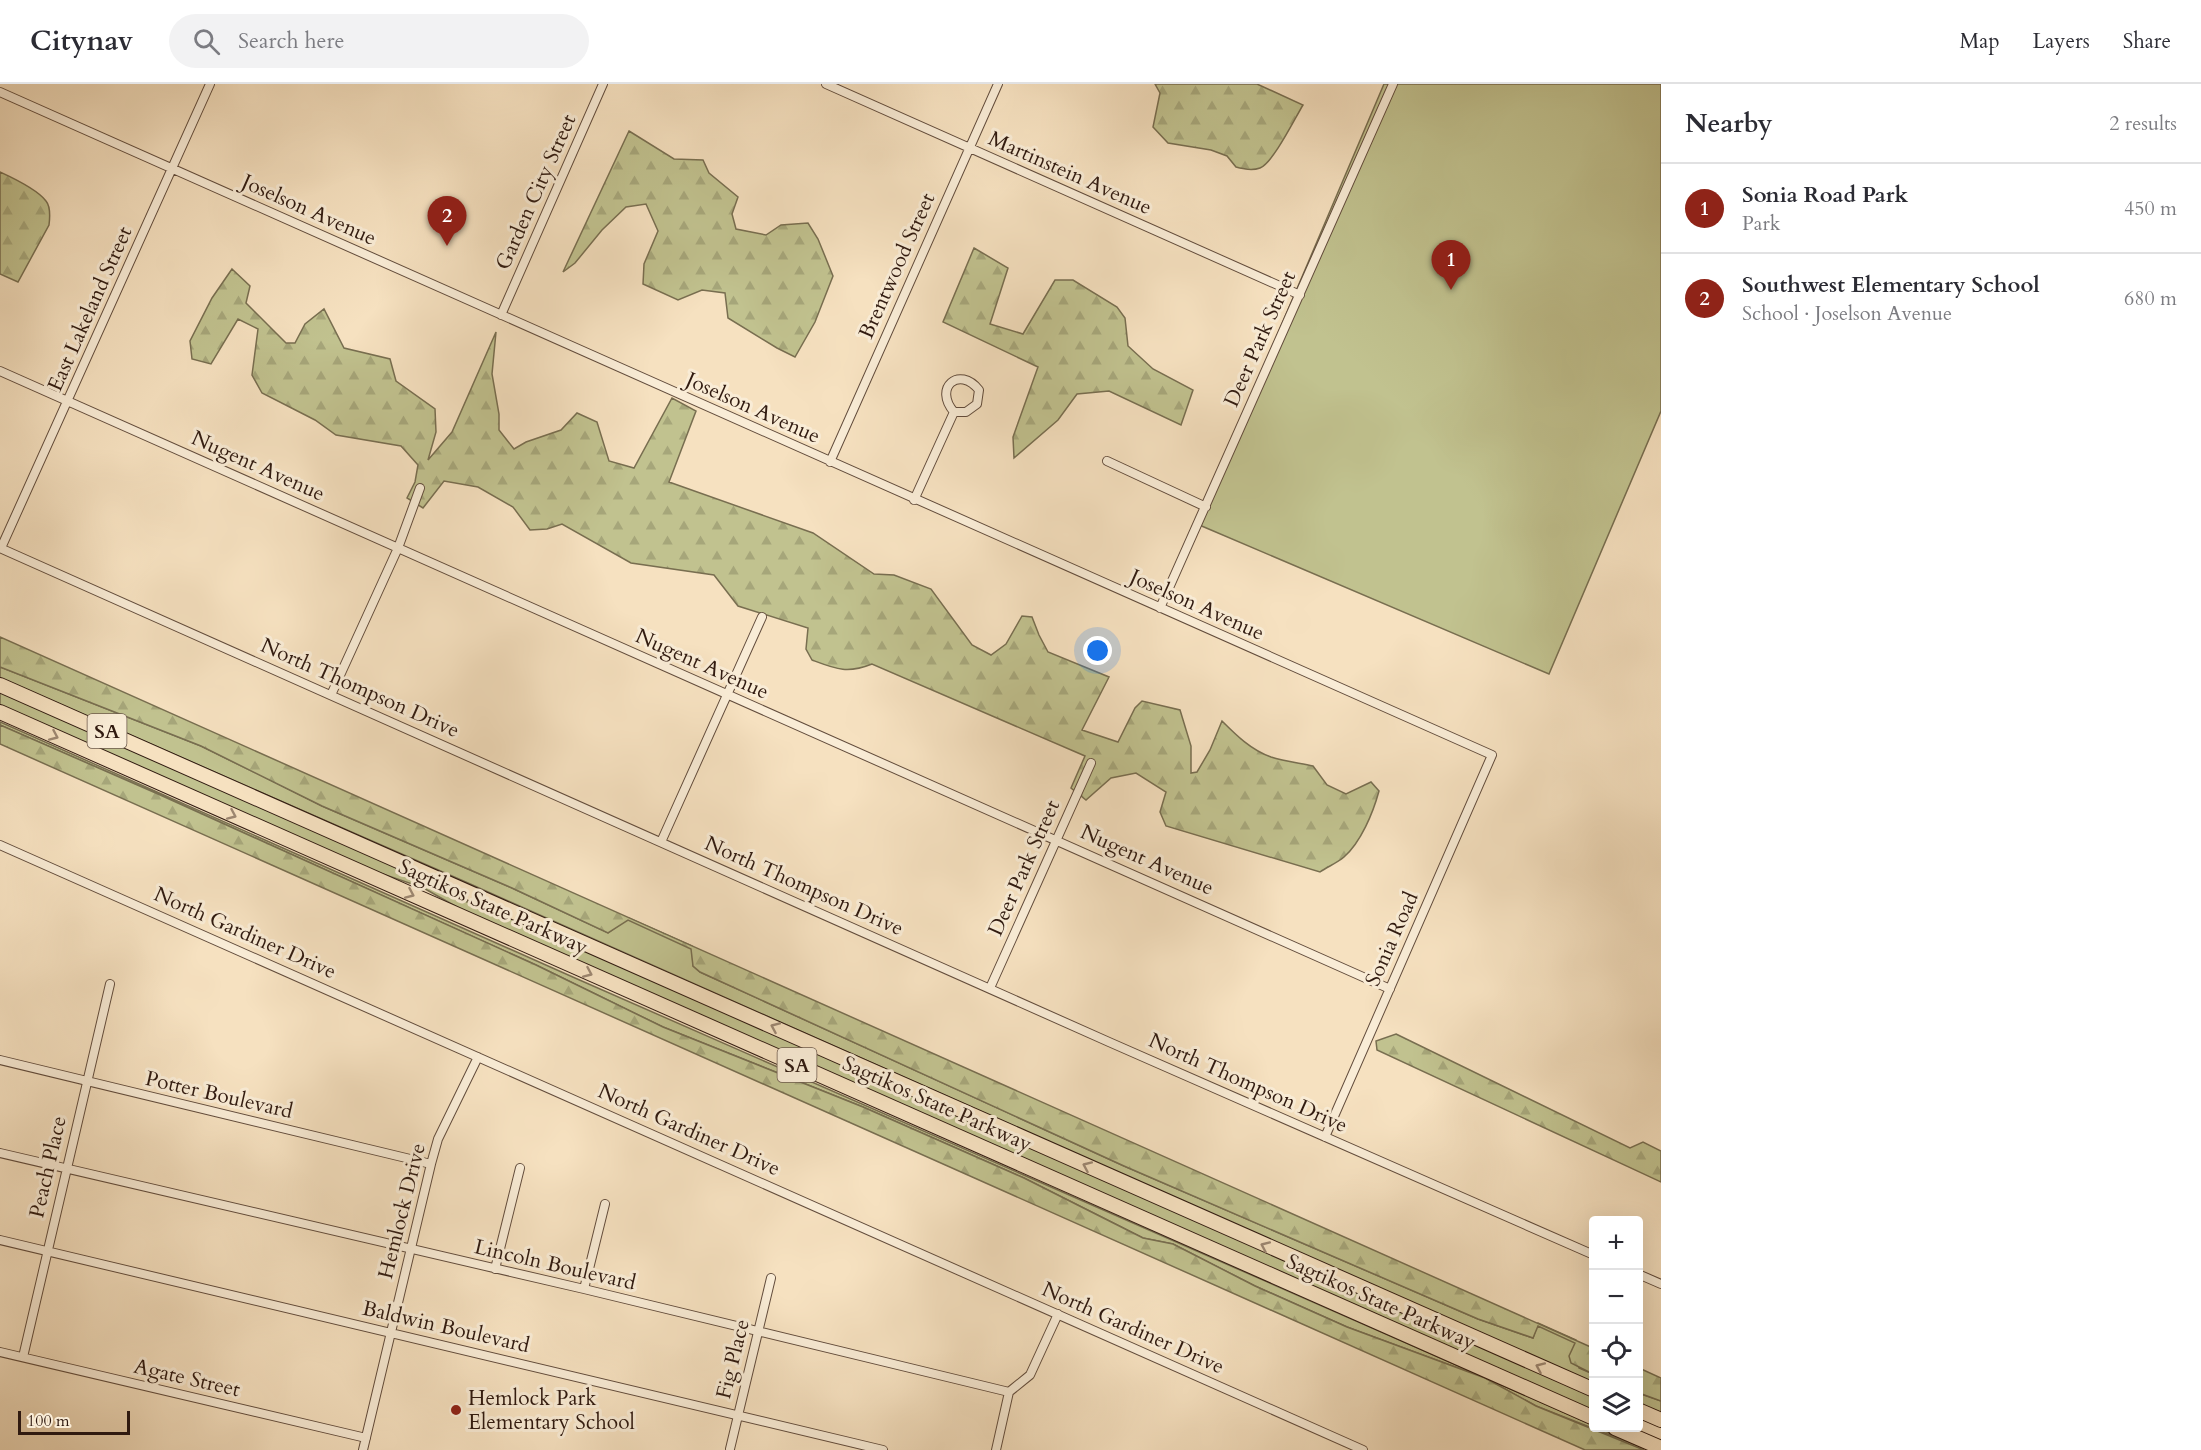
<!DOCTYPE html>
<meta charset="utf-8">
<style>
:root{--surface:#fff;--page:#f2f2f3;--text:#2b2b33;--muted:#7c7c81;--line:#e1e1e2;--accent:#8f2418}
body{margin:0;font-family:Cardo,serif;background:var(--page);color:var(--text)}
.controls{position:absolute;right:18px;bottom:18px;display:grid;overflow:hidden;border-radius:6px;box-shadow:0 6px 24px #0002}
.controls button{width:54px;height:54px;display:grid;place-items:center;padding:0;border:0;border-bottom:2px solid var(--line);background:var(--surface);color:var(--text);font:30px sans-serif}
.scale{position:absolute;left:18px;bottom:15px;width:112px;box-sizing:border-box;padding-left:6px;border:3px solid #301a10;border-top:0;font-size:16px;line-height:21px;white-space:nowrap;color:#301a10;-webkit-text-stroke:4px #f9ecd6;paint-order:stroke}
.you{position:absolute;left:1098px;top:567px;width:21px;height:21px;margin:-15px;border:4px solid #fff;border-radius:50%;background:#1a73e8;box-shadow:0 0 0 9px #1a73e833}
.badge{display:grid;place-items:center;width:39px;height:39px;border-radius:50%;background:var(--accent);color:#fff;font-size:20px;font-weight:700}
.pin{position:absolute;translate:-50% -50px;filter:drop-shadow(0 2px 3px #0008)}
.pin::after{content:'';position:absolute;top:32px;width:21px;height:18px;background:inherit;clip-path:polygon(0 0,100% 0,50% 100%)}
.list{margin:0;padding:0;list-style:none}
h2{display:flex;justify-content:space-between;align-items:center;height:78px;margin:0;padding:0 24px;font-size:26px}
h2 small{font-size:20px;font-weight:400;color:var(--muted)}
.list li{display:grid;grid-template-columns:39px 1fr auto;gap:18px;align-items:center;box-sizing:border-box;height:90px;padding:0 24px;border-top:2px solid var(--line)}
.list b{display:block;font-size:22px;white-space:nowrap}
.list p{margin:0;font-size:20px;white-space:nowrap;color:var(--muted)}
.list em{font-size:20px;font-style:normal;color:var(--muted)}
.icon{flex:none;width:33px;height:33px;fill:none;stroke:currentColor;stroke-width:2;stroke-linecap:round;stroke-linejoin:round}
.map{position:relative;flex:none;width:1661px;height:1366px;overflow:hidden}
header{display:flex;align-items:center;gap:36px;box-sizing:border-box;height:84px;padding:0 30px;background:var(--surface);border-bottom:2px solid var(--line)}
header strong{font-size:28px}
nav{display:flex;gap:33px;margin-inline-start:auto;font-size:21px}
.search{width:420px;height:54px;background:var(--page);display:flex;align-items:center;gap:15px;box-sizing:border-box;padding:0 21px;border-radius:33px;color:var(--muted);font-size:22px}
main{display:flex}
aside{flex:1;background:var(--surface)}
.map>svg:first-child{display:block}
</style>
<header>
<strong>Citynav</strong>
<div class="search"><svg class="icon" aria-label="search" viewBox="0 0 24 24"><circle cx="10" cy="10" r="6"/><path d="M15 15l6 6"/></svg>Search here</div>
<nav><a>Map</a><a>Layers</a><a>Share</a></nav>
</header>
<main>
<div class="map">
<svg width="1661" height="1366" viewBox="0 0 1661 1366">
<defs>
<pattern id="forest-firs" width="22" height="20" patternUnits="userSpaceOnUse" patternTransform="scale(1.5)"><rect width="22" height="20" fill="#c1c28f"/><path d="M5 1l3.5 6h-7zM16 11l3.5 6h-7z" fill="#a6a67a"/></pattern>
</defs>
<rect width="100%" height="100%" fill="#f6e1c0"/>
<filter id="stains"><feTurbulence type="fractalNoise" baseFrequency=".00333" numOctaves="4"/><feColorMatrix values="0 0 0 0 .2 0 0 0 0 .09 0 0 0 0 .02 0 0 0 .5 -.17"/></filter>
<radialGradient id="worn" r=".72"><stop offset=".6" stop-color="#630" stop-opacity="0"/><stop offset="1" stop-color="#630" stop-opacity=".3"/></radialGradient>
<path fill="#c1c28f" stroke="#786e50" stroke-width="1.5" d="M1384,0H1661V327L1549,590L1197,440Z
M0,583L201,662L322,722L512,804L608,849L629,834L692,862L693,882L700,888L1124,1082L1478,1235L1533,1254L1538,1239L1576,1256L1579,1284L1593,1290V1300L468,799L0,594Z
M0,606L370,768L413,792L416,797L412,800L368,785L0,622Z
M0,638L575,894L1593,1341L1594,1344H1598L1648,1366L1536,1322L1485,1294L1347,1243L1255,1202L1173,1160L1143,1154L1024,1094L863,1023L663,943L536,881L158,710L0,641Z
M427,799L467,818L469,815L1593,1311V1330L478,835L427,806L424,804Z
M1638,1309L1661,1317V1331L1639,1321Z"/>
<path fill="url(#forest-firs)" stroke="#786e50" stroke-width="1.5" d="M1155,0H1257L1303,21C1295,34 1273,79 1260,84C1252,87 1244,85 1236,83L1227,72L1211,66L1168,59L1153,43L1160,9Z
M629,47L674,75L703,76L709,89L738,113L732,130L736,145L766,151L781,141L808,139L818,155L833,192L815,238L795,273L777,264L728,234L725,209L702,206L678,216L643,200L644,180L658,147L646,120L626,123L602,146L575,179L563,188Z
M0,88C13,94 37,105 46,117C51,123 50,133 49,141L18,198L0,190Z
M974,164L1008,184L990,240L1023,250L1055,196H1073L1117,223L1125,234L1128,262L1153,285L1193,306L1181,341L1109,307L1077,310L1058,336L1014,374L1013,353L1038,283L943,238Z
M232,185L250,202L246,219L286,259H295L305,240L324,225L344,264L390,275L396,297L435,325L436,348L428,376L452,348L496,248L492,290L499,330V346L514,365L526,358L561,346L577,329L597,338L609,377L634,384L672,314L696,327L669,398L813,449L874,490L894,491L931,505L972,561L991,571L1006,560L1022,532L1032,533L1039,551L1048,568L1109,593L1082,646L1118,658L1135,624L1142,617L1180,626L1191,662V689L1197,688L1210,666L1222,637C1236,651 1251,666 1271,673C1284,677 1299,679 1313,682L1327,701L1346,710L1371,698L1379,707C1373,729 1361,758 1344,773C1337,779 1327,783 1320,788L1166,742L1160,728L1166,708L1136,689L1111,694L1086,716L1071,704L1085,672L872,580C847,590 836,585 812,576L806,565L808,544L738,522L714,491L631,479L562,440L547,445L530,446L513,423L478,403L444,397L423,424L407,414L415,398L418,381L401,362L336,351L315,336L262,309L252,291L258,245L238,235L211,280L192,275L190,257L212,214Z
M0,553L1593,1264V1290L1571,1279L1569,1272L1575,1259L1538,1242L1533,1254L1478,1235L1124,1082L700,888L693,882L691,865L628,836L608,849L512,804L322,722L201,662L0,583Z
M0,641L158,710L536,881L663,943L863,1023L1024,1094L1143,1154L1173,1160L1255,1202L1347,1243L1485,1294L1536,1322L1644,1366H1585L0,660Z
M1396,950L1630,1064L1643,1058L1661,1067V1098L1377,966L1376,957Z
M1639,1284L1661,1294V1317L1639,1309Z"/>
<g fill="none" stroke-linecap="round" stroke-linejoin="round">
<g stroke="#624c3c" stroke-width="10">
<path id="minor" d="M826,0L1300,211
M0,8L1492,671L1325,1053
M501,231L603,0
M0,287L1390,905
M1107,377L1206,423
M830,378L998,0
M914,416L954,328H966L977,320L979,306C959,281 933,304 954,328
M0,464L1109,958L1594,1171
M1,464L210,0
M1160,524L1393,0
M331,611L398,464L420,404
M661,758L762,533
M0,761L1363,1366
M990,904L1091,679
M0,976L431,1080
M0,1069L584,1205L1009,1308L1030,1291L1058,1230
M0,1156L883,1366
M495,1185L520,1084
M1638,1190L1661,1200
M584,1205L605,1120
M0,1268L366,1354
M23,1273L110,900
M730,1365L771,1194
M363,1366L431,1080L438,1055L478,973
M996,1366L1009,1308"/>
</g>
<g stroke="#301a10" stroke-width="16">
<path id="motorway" d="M0,601L1594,1306
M0,628L1594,1334
M1638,1326L1661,1336
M1615,1344L1661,1364"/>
</g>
<use href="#minor" stroke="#f9ecd6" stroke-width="8"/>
<use href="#motorway" stroke="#f6e1c0" stroke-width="14"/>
</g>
<defs><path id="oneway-chevron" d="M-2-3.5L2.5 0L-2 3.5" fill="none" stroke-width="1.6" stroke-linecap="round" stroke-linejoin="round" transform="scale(1.5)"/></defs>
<g stroke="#9d8771">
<use href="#oneway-chevron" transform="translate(54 652) rotate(24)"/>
<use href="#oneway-chevron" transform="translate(232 731) rotate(24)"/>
<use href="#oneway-chevron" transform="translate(410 810) rotate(24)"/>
<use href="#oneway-chevron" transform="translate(588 889) rotate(24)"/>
<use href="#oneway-chevron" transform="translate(775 943) rotate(-156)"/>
<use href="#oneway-chevron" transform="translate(1087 1082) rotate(-156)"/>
<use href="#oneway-chevron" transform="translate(1265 1162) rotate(-156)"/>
<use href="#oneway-chevron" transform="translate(1540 1283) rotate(-156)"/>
</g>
<circle fill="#8f2418" stroke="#f9ecd6" stroke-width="2" cx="456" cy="1326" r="6"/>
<g text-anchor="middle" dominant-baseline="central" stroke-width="6" stroke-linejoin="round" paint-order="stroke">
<g fill="#f9ecd6" stroke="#6c594b" stroke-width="1.5">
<rect x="87.5" y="630" width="39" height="34" rx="4.5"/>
<rect x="777.5" y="964" width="39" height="34" rx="4.5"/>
</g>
<g font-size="20" font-weight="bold" fill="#301a10">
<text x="107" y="647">SA</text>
<text x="797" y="981">SA</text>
</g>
<g font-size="21" fill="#301a10" stroke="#f9ecd6">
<text transform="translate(1070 89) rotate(24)">Martinstein Avenue</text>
<text transform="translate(536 108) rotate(-66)">Garden City Street</text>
<text transform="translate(309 126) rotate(24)">Joselson Avenue</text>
<text transform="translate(897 182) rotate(-66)">Brentwood Street</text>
<text transform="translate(90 225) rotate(-66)">East Lakeland Street</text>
<text transform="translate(1260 255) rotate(-66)">Deer Park Street</text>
<text transform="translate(753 324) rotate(24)">Joselson Avenue</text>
<text transform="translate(258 382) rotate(24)">Nugent Avenue</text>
<text transform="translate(1197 521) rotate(24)">Joselson Avenue</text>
<text transform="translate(702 580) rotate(24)">Nugent Avenue</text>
<text transform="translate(360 604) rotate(24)">North Thompson Drive</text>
<text transform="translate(1147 776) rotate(24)">Nugent Avenue</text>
<text transform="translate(1024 784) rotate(-66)">Deer Park Street</text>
<text transform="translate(804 802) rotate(24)">North Thompson Drive</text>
<text transform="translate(493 823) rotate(24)">Sagtikos State Parkway</text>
<text transform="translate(245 849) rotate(24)">North Gardiner Drive</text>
<text transform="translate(1392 855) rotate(-66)">Sonia Road</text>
<text transform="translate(1248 999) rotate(24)">North Thompson Drive</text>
<text transform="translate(219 1011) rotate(13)">Potter Boulevard</text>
<text transform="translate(937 1020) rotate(24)">Sagtikos State Parkway</text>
<text transform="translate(689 1046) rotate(24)">North Gardiner Drive</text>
<text transform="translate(48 1083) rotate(-77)">Peach Place</text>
<text transform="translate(402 1127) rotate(-76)">Hemlock Drive</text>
<text transform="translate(555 1181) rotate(13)">Lincoln Boulevard</text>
<text transform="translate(1381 1218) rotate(24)">Sagtikos State Parkway</text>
<text transform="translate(446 1243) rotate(13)">Baldwin Boulevard</text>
<text transform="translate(1133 1244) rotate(24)">North Gardiner Drive</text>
<text transform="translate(733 1275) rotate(-76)">Fig Place</text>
<text transform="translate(187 1294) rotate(13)">Agate Street</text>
</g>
<g font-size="21" fill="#301a10" stroke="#f9ecd6" text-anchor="start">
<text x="468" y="1314">Hemlock Park<tspan x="468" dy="24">Elementary School</tspan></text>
</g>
</g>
<rect width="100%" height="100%" filter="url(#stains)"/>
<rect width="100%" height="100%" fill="url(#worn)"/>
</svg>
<div class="controls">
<button>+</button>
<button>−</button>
<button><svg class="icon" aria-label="locate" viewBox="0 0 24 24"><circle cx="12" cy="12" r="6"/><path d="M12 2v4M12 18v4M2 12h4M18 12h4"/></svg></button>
<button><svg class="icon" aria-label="layers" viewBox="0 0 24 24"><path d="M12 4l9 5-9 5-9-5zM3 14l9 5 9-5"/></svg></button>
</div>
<div class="scale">100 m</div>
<div class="you"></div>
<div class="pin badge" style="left:1451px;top:206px">1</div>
<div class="pin badge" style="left:447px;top:162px">2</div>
</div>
<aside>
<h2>Nearby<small>2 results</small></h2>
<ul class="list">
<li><span class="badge">1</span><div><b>Sonia Road Park</b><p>Park</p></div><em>450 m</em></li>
<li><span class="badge">2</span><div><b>Southwest Elementary School</b><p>School · Joselson Avenue</p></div><em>680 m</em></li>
</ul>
</aside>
</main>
